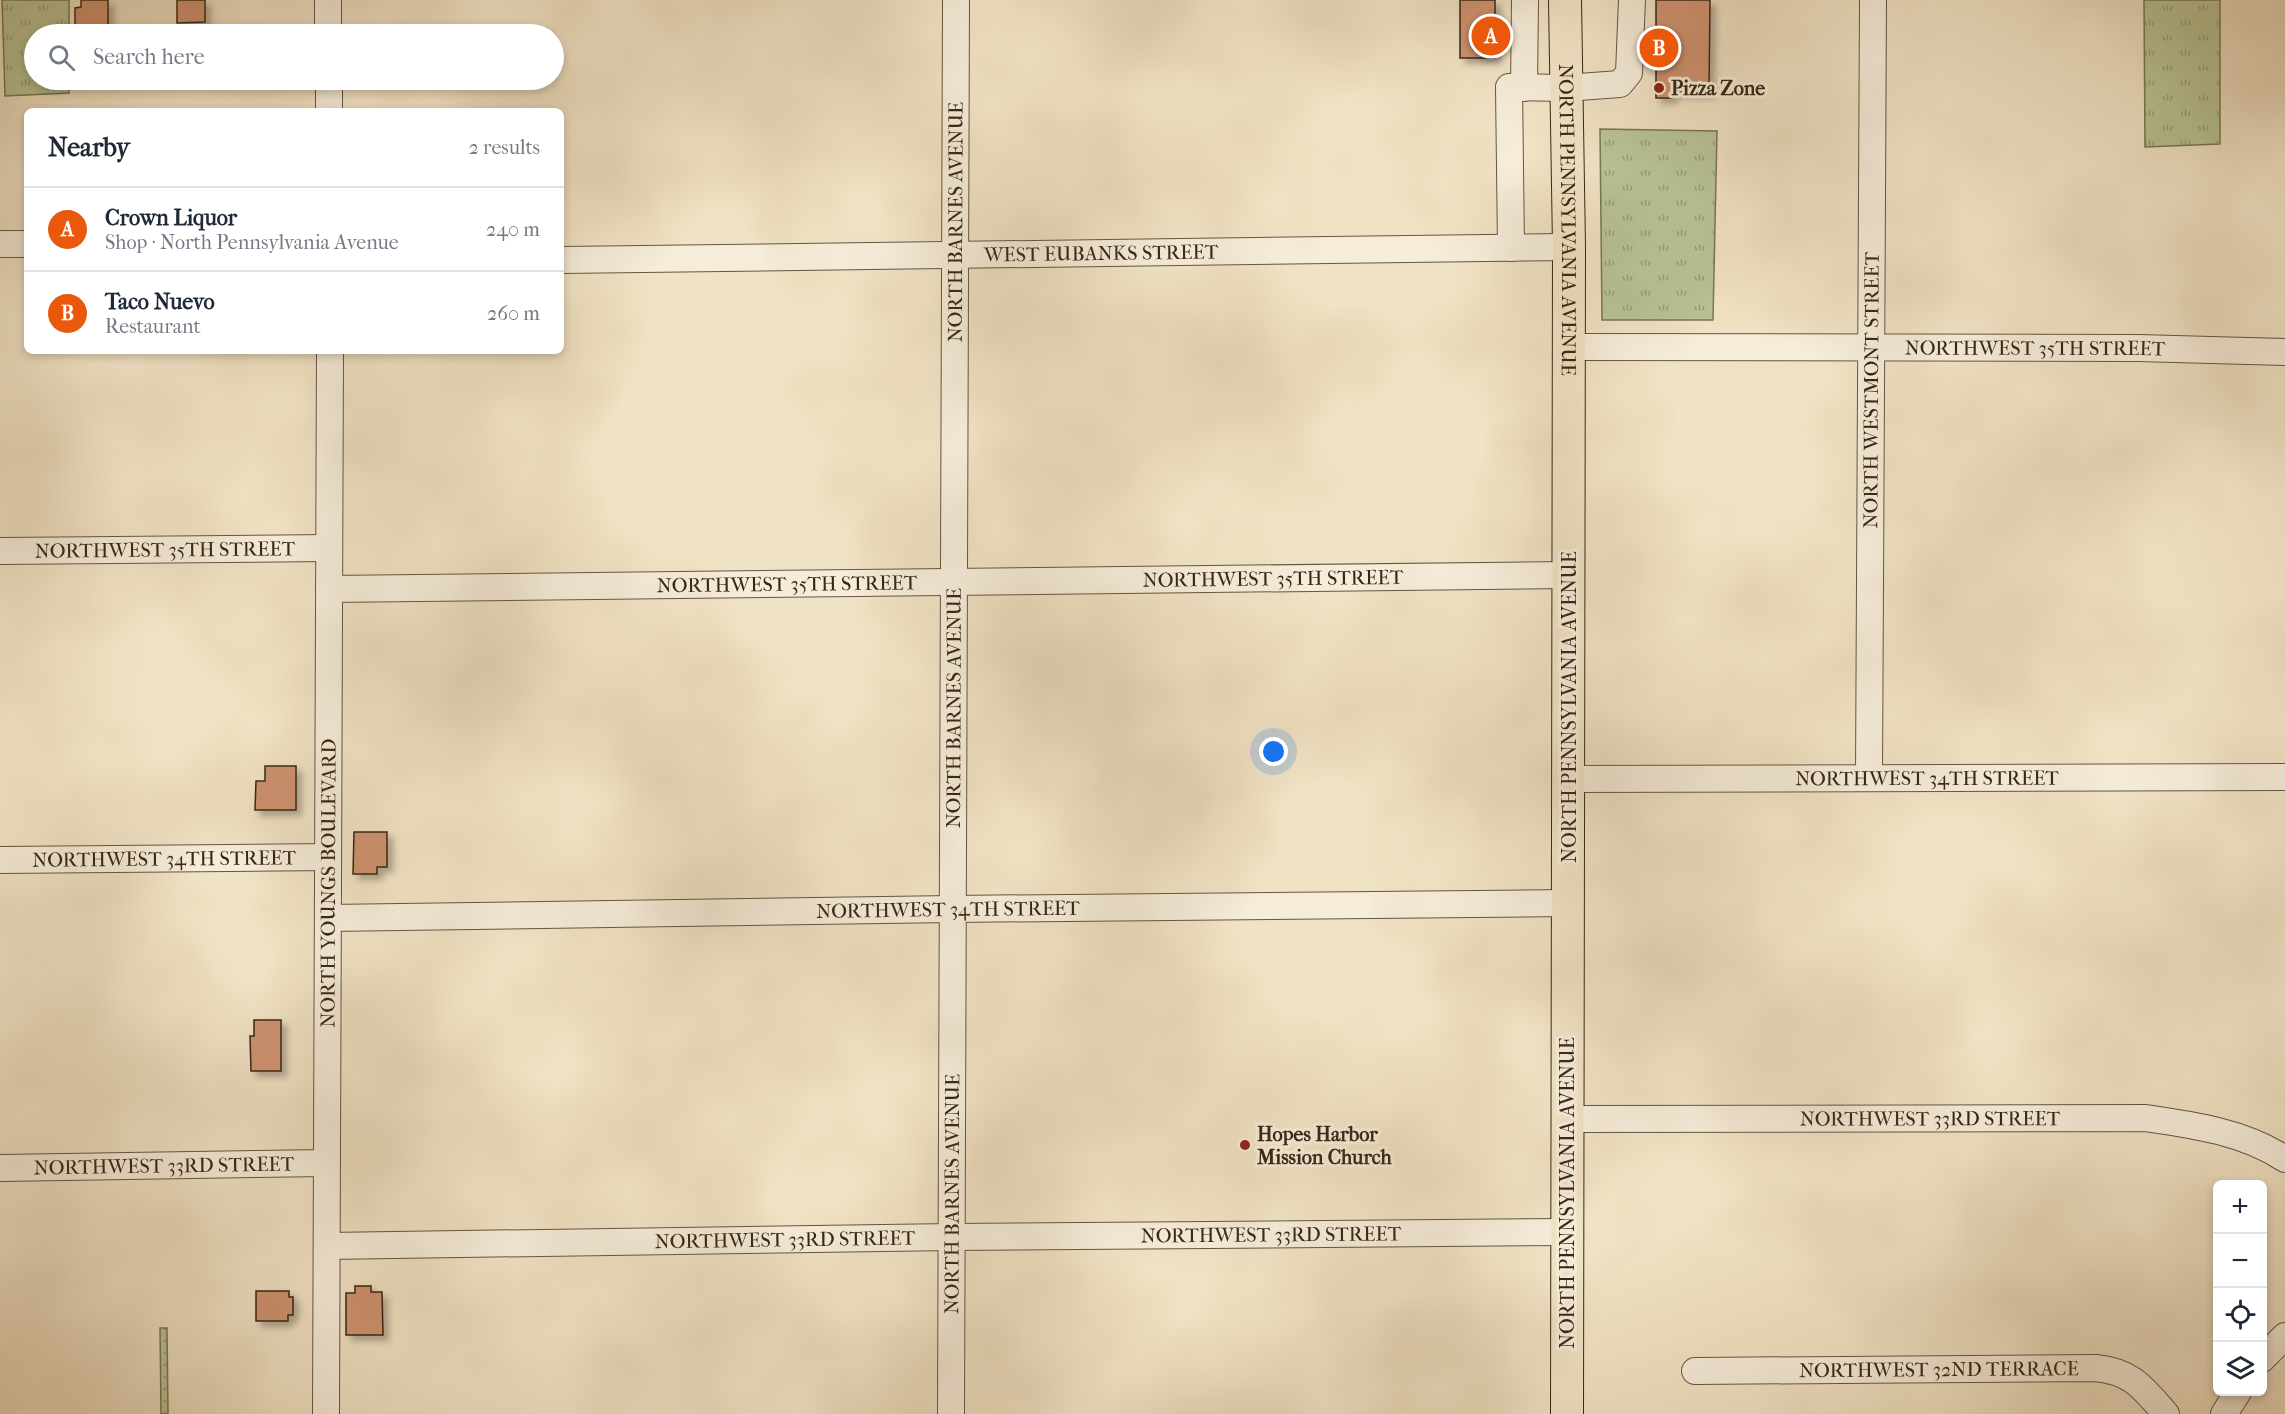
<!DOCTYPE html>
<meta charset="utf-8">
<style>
:root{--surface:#fff;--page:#f2f2f3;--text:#1f2937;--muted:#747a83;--line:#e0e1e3;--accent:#ea580c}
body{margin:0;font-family:"IM FELL French Canon",serif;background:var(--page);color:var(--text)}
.controls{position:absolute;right:18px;bottom:18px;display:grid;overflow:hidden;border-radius:9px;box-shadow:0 3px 9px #0003}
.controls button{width:54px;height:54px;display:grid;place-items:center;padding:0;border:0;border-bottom:2px solid var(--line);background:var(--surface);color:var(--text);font:30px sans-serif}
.you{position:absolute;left:1274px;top:752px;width:21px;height:21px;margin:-15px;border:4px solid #fff;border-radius:50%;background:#1a73e8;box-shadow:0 0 0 9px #1a73e833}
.badge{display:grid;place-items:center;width:39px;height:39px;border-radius:50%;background:var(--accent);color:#fff;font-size:20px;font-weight:700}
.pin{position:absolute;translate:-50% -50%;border:3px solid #fff;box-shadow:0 2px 6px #0006}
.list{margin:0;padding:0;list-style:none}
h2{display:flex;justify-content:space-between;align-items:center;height:78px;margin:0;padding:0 24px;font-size:26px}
h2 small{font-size:20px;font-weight:400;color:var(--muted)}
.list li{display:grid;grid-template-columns:39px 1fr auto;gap:18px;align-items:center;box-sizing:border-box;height:84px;padding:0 24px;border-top:2px solid var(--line)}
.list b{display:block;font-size:22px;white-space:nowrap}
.list p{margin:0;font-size:20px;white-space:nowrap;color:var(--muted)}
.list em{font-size:20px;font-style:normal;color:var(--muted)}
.icon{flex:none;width:33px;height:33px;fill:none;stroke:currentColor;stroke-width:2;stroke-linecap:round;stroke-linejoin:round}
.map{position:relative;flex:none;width:2285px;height:1414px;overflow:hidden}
.search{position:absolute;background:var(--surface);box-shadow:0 3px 9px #0003;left:24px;top:24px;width:540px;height:66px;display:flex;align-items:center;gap:15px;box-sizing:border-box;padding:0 21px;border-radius:33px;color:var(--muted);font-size:22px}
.panel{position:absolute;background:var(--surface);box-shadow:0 3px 9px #0003;left:24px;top:108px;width:540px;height:246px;border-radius:9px}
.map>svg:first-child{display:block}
</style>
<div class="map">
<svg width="2285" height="1414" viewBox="0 0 2285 1414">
<defs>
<pattern id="grass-tufts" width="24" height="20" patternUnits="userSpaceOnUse" patternTransform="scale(1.5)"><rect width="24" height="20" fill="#b8c395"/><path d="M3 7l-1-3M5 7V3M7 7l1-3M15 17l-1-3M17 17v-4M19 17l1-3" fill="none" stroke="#969e79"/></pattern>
<pattern id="park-dots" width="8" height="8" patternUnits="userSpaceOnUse" patternTransform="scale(1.5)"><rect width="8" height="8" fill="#b8c395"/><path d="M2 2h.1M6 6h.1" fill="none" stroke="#969e79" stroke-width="1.8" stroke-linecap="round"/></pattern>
<filter id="shadow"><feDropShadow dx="5.5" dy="5.5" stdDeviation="3" flood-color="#0004"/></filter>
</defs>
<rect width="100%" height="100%" fill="#f0e2c4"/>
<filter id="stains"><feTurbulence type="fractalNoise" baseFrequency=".00333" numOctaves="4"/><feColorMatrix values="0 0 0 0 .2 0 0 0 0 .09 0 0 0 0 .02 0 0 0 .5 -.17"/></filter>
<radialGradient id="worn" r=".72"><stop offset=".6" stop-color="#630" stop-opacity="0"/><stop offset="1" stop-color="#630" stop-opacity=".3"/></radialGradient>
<path fill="url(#grass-tufts)" stroke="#777656" stroke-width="1.5" d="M2,0H69V34H34V80H69V93L5,96Z
M2144,0H2220V144L2145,147Z
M1600,129L1717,131L1713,320H1602Z"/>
<path fill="url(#park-dots)" stroke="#777656" stroke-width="1.5" d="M160,1328H167L168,1414H161Z"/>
<path fill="#ce9270" stroke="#362816" stroke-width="1.5" filter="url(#shadow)" d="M81,0H108V34H75V8L81,7Z
M177,0H205V22L177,23Z
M1460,0H1495V58H1460Z
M1656,0H1710L1709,92H1672V98H1656Z
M265,766H296V810H255L256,781H265Z
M354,832H387V867H377V874H353Z
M254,1020H281V1071H251L250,1036H254Z
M355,1286H371V1292H382L383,1335H346V1293H355Z
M256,1291H289V1297H293V1315H288V1321H256Z"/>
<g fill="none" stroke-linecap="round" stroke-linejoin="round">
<g stroke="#645642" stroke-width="28">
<g id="minor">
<path d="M328,0V34"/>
<path d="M329,80V111"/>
<path d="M1524,88L1525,0"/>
<path d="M0,244H27"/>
<path d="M1511,248L1509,87L1565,88L1620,84L1629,73L1632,0"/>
<path id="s1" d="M561,260L1569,247"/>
<path id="s2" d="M1569,347L2138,348L2285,352"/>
<path id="s3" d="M0,551L329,548"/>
<path id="s4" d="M329,589L1569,575"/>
<path id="s5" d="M1869,778L1873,0"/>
<path id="s6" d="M1569,779L2285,777"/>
<path id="s7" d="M0,860L328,857"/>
<path id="s8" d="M328,918L953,909L1568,903"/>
<path id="s9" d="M1567,1119L2146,1118C2194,1125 2244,1132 2285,1159"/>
<path id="s10" d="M0,1168L327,1163"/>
<path id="s11" d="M327,1246L952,1237L1567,1232"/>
<path d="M2262,1359L2285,1336"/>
<path id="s12" d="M1695,1371L2096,1368C2133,1372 2143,1388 2166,1414"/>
<path id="s13" d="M326,1414L330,351"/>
<path id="s14" d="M951,1414L956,0"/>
<path d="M2224,1414L2238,1392"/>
</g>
</g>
<g stroke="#362816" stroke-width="34">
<g id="major">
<path id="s15" d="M1565,0L1569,247L1567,1414"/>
</g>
</g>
<use href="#minor" stroke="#f5ecd9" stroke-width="26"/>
<use href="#major" stroke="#f0e2c4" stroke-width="32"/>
</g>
<g fill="#8f2418" stroke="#f5ecd9" stroke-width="2">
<circle cx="1659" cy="88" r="6"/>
<circle cx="1245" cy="1145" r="6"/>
</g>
<g text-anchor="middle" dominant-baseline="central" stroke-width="6" stroke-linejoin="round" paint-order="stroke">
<g font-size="20" font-weight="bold" fill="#362816" stroke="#f5ecd9" text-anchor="start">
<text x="1671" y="88">Pizza Zone</text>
<text x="1257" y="1134">Hopes Harbor<tspan x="1257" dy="23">Mission Church</tspan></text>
</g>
<g font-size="20" fill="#362816" stroke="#f5ecd9">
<text stroke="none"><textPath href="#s14" startOffset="1192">NORTH BARNES AVENUE</textPath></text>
<text stroke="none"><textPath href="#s15" startOffset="220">NORTH PENNSYLVANIA AVENUE</textPath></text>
<text stroke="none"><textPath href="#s1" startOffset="540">WEST EUBANKS STREET</textPath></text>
<text stroke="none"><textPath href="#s2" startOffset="466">NORTHWEST 35TH STREET</textPath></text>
<text stroke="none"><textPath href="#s5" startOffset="388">NORTH WESTMONT STREET</textPath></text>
<text stroke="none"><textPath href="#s3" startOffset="165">NORTHWEST 35TH STREET</textPath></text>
<text stroke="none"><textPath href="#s4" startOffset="944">NORTHWEST 35TH STREET</textPath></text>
<text stroke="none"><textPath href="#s4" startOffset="458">NORTHWEST 35TH STREET</textPath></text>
<text stroke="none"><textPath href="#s14" startOffset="706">NORTH BARNES AVENUE</textPath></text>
<text transform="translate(1569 707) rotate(-90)">NORTH PENNSYLVANIA AVENUE</text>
<text stroke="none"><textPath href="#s6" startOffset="358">NORTHWEST 34TH STREET</textPath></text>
<text stroke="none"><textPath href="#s7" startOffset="164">NORTHWEST 34TH STREET</textPath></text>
<text stroke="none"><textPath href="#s13" startOffset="531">NORTH YOUNGS BOULEVARD</textPath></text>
<text stroke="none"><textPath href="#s8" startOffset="620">NORTHWEST 34TH STREET</textPath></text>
<text stroke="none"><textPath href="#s9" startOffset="363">NORTHWEST 33RD STREET</textPath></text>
<text stroke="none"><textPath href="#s10" startOffset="164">NORTHWEST 33RD STREET</textPath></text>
<text stroke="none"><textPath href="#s14" startOffset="220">NORTH BARNES AVENUE</textPath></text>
<text transform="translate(1567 1193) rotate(-90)">NORTH PENNSYLVANIA AVENUE</text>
<text stroke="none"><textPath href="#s11" startOffset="944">NORTHWEST 33RD STREET</textPath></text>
<text stroke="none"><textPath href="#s11" startOffset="458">NORTHWEST 33RD STREET</textPath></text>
<text stroke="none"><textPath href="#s12" startOffset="244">NORTHWEST 32ND TERRACE</textPath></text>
</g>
</g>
<rect width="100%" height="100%" filter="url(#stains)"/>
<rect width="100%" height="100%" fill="url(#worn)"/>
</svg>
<div class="controls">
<button>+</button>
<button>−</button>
<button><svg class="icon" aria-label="locate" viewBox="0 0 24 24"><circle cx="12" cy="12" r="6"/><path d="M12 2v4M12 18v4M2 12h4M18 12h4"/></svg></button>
<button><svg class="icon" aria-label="layers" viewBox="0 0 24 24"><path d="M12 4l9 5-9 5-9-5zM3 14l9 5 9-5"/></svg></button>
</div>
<div class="you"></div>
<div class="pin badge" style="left:1491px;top:36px">A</div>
<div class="pin badge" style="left:1659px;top:48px">B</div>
<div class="search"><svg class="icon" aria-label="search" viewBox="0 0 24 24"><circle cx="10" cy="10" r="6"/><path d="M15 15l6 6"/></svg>Search here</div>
<section class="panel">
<h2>Nearby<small>2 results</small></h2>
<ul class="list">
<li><span class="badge">A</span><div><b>Crown Liquor</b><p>Shop · North Pennsylvania Avenue</p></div><em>240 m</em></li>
<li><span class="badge">B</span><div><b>Taco Nuevo</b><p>Restaurant</p></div><em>260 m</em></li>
</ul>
</section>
</div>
